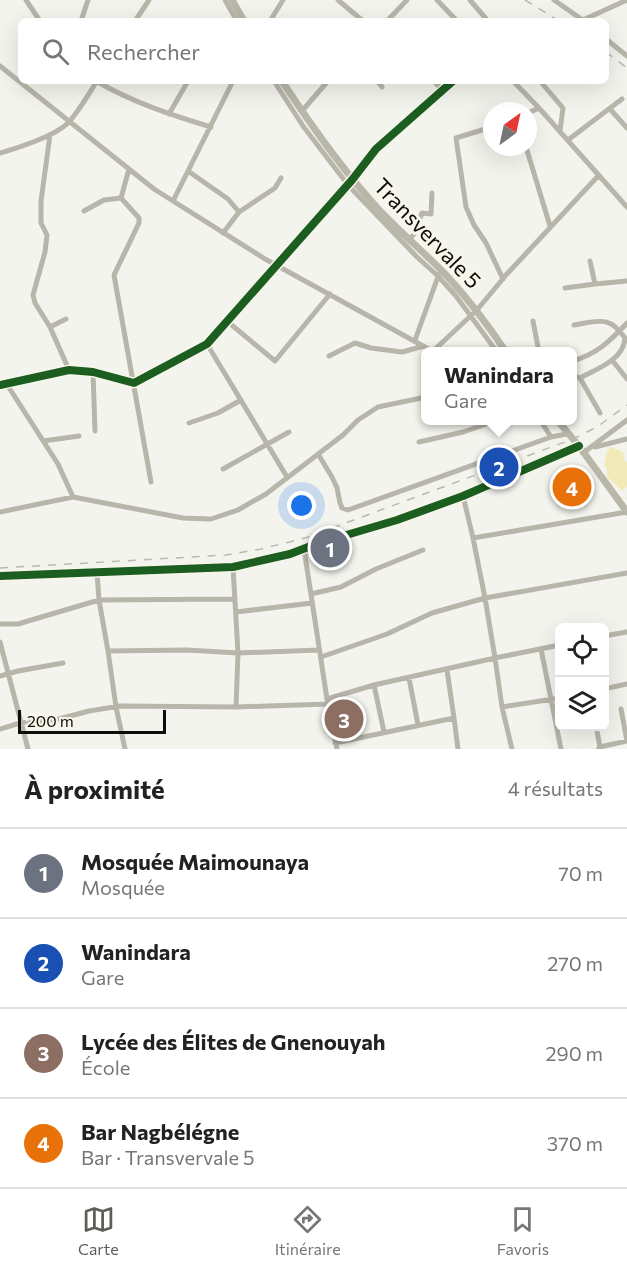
<!DOCTYPE html>
<html lang="fr">
<meta charset="utf-8">
<style>
:root{--surface:#fff;--page:#f2f2f2;--text:#222;--muted:#767676;--line:#e0e0e0;--accent:#5e5e59}
body{margin:0;font-family:Commissioner,sans-serif;background:var(--page);color:var(--text)}
.controls{position:absolute;right:18px;bottom:18px;display:grid;overflow:hidden;border-radius:9px;box-shadow:0 6px 24px #0002}
.controls button{width:54px;height:54px;display:grid;place-items:center;padding:0;border:0;border-bottom:2px solid var(--line);background:var(--surface);color:var(--text);font:30px sans-serif}
.compass{position:absolute;left:483px;top:102px;width:54px;height:54px;border-radius:50%;background:var(--surface);box-shadow:0 6px 24px #0002;rotate:33deg}
.scale{position:absolute;left:18px;bottom:15px;width:148px;box-sizing:border-box;padding-left:6px;border:3px solid #0d0d09;border-top:0;font-size:16px;line-height:21px;white-space:nowrap;color:#0d0d09;-webkit-text-stroke:4px #f8f6ea;paint-order:stroke}
.you{position:absolute;left:302px;top:506px;width:21px;height:21px;margin:-15px;border:4px solid #fff;border-radius:50%;background:#1a73e8;box-shadow:0 0 0 9px #1a73e833}
.badge{display:grid;place-items:center;width:39px;height:39px;border-radius:50%;background:var(--accent);color:#fff;font-size:20px;font-weight:700}
.pin{position:absolute;translate:-50% -50%;border:3px solid #fff;box-shadow:0 2px 6px #0006}
.popup{position:absolute;left:421px;top:347px;width:156px;height:78px;box-sizing:border-box;display:grid;place-content:center;border-radius:9px;background:var(--surface);filter:drop-shadow(0 2px 4px #0005);font-size:20px;white-space:nowrap;color:var(--muted)}
.popup b{font-size:22px;color:var(--text)}
.popup::after{content:'';position:absolute;left:50%;top:100%;margin-left:-12px;border:12px solid transparent;border-top-color:var(--surface)}
.list{margin:0;padding:0;list-style:none}
h2{display:flex;justify-content:space-between;align-items:center;height:78px;margin:0;padding:0 24px;font-size:26px}
h2 small{font-size:20px;font-weight:400;color:var(--muted)}
.list li{display:grid;grid-template-columns:39px 1fr auto;gap:18px;align-items:center;box-sizing:border-box;height:90px;padding:0 24px;border-top:2px solid var(--line)}
.list b{display:block;font-size:22px;white-space:nowrap}
.list p{margin:0;font-size:20px;white-space:nowrap;color:var(--muted)}
.list em{font-size:20px;font-style:normal;color:var(--muted)}
.icon{flex:none;width:33px;height:33px;fill:none;stroke:currentColor;stroke-width:2;stroke-linecap:round;stroke-linejoin:round}
.map{position:relative;flex:none;width:627px;height:749px;overflow:hidden}
.search{position:absolute;background:var(--surface);box-shadow:0 6px 24px #0002;left:18px;right:18px;top:18px;height:66px;display:flex;align-items:center;gap:15px;box-sizing:border-box;padding:0 21px;border-radius:9px;color:var(--muted);font-size:22px}
.sheet{height:438px;background:var(--surface)}
nav{display:flex;justify-content:space-around;align-items:center;box-sizing:border-box;height:84px;border-top:2px solid var(--line);background:var(--surface);font-size:16px;color:var(--muted)}
nav a{display:grid;justify-items:center;gap:3px}
nav .on{color:var(--accent)}
.map>svg:first-child{display:block}
</style>
<div class="map">
<svg width="627" height="749" viewBox="0 0 627 749">
<rect width="100%" height="100%" fill="#f4f4ee"/>
<path fill="#f2eab9" d="M612,447L623,452L625,461L627,462V487L622,491L606,476L607,468L604,466L607,451Z"/>
<g fill="none" stroke-linecap="round" stroke-linejoin="round">
<path stroke="#b8b5aa" stroke-width="5" d="M26,0L40,21
M225,0L237,21
M338,0L363,21
M437,0L457,21
M470,0L488,21
M554,0L584,21
M583,20L627,0
M81,21L88,0
M135,21L149,0
M270,21L283,0
M387,21L407,0
M606,39L627,56
M0,66L154,189L265,259L434,352
M96,81C132,102 171,115 211,127
M274,81L303,126L348,185L417,257L438,276L456,296L497,352
M377,81L382,87
M434,81L442,90
M513,81L539,108L627,207
M540,81L563,108L560,131
M610,109L627,128
M302,111L328,81
M528,113L539,108
M169,114L188,81
M492,127L456,138L466,207L474,225L486,243L503,279
M50,135L41,201V223L47,235L45,252L33,295L35,303L50,327L69,370
M568,140L622,99
M526,147L550,226
M0,153C18,148 55,136 68,123C79,111 88,95 97,81
M188,171L228,199L239,212L223,233
M121,198L139,218V223L114,275L151,482
M173,201L233,81
M84,211L104,200L121,198L129,169
M239,212L275,188L281,178
M409,240L414,234L422,213L431,214L432,193
M590,261L595,284L627,281
M565,288L595,284
M227,321L275,361L330,294
M533,321L539,352
M50,327L66,319
M415,340L439,274
M207,344L287,477
M433,351L477,310L506,275L599,175
M329,356L355,343L371,348L402,352L424,346
M612,360L627,379
M572,361C597,354 610,341 627,323
M93,372L95,431
M572,375L580,378C596,369 624,360 625,338C609,315 599,321 574,325
M580,378L600,413
M6,383L58,464L73,497
M0,385L69,370L93,372L134,383L207,344L352,180L376,149L453,81
M540,420L551,437
M189,423L218,413L241,400
M43,441L79,436
M419,442L463,432L498,420
M595,447L627,439
M583,453L627,420
M318,454L332,477L337,488L340,503L342,508L348,510L551,437L567,434
M223,469L289,432
M463,496L473,538L485,598L495,658L502,707L512,749
M0,512L73,497L183,518L211,519L238,510L266,494L343,435L358,420L378,407L426,397
M473,538L627,512
M304,549L327,699L337,749
M233,567L238,653L236,707
M97,573L99,600L108,651L116,707L125,749
M0,576L233,567L290,554L316,544L397,520L463,496L579,446
M311,594L341,587L376,569L423,550
M236,612L312,603
M0,624H18L99,600L235,599
M604,636L627,632
M0,642L28,749
M541,649L561,749
M108,651L187,650L238,653L319,650
M321,657L387,634L432,613L485,598L627,573
M0,676L18,671L63,663
M409,678L418,725
M374,685L384,732
M604,689L627,684
M327,699L374,685L495,658L560,645
M502,707L560,698
M621,709L627,741
M454,718L458,749
M596,726L600,747L599,748
M0,729L20,723L55,720L89,711L120,706L236,707L328,704
M335,743L454,718L447,670
M600,747L627,741"/>
<path stroke="#b8b7a9" stroke-width="7" d="M232,0L244,21
M282,81C312,127 344,172 381,212C402,234 426,254 447,276C469,300 488,325 506,352
M557,420L579,446L627,512"/>
<path stroke="#b9b8b1" stroke-width="1.5" stroke-dasharray="8 8" stroke-linecap="butt" d="M525,0L559,21
M606,52L627,68
M0,568L226,555L261,549L305,538L573,439L597,427L627,405"/>
<g stroke="#f8f6ea" stroke-width="11">
<path id="cycleway" d="M0,385L69,370L93,372L134,383L207,344L352,180L376,149L453,81
M0,576L233,567L290,554L316,544L397,520L463,496L579,446"/>
</g>
<use href="#cycleway" stroke="#1b5e20" stroke-width="8"/>
</g>
<g text-anchor="middle" dominant-baseline="central" stroke-width="6" stroke-linejoin="round" paint-order="stroke">
<g font-size="22" fill="#0d0d09" stroke="#f8f6ea">
<text transform="translate(428 233) rotate(46)">Transvervale 5</text>
</g>
</g>
</svg>
<div class="controls">
<button><svg class="icon" aria-label="locate" viewBox="0 0 24 24"><circle cx="12" cy="12" r="6"/><path d="M12 2v4M12 18v4M2 12h4M18 12h4"/></svg></button>
<button><svg class="icon" aria-label="layers" viewBox="0 0 24 24"><path d="M12 4l9 5-9 5-9-5zM3 14l9 5 9-5"/></svg></button>
</div>
<svg class="compass" viewBox="-18 -18 36 36"><path d="M0-13l5 13h-10z" fill="#e53935"/><path d="M0 13l5-13h-10z" fill="#767676"/></svg>
<div class="scale">200 m</div>
<div class="you"></div>
<div class="pin badge" style="left:330px;top:548px;background:#6b7280">1</div>
<div class="pin badge" style="left:499px;top:467px;background:#1a4fb4">2</div>
<div class="popup"><b>Wanindara</b>Gare</div>
<div class="pin badge" style="left:344px;top:719px;background:#8d6e63">3</div>
<div class="pin badge" style="left:572px;top:487px;background:#e8710a">4</div>
<div class="search"><svg class="icon" aria-label="search" viewBox="0 0 24 24"><circle cx="10" cy="10" r="6"/><path d="M15 15l6 6"/></svg>Rechercher</div>
</div>
<section class="sheet">
<h2>À proximité<small>4 résultats</small></h2>
<ul class="list">
<li><span class="badge" style="background:#6b7280">1</span><div><b>Mosquée Maimounaya</b><p>Mosquée</p></div><em>70 m</em></li>
<li><span class="badge" style="background:#1a4fb4">2</span><div><b>Wanindara</b><p>Gare</p></div><em>270 m</em></li>
<li><span class="badge" style="background:#8d6e63">3</span><div><b>Lycée des Élites de Gnenouyah</b><p>École</p></div><em>290 m</em></li>
<li><span class="badge" style="background:#e8710a">4</span><div><b>Bar Nagbélégne</b><p>Bar · Transvervale 5</p></div><em>370 m</em></li>
</ul>
</section>
<nav>
<a class="on"><svg class="icon" aria-label="map" viewBox="0 0 24 24"><path d="M3 6l6-2 6 2 6-2v14l-6 2-6-2-6 2zM9 4v14M15 6v14"/></svg>Carte</a>
<a><svg class="icon" aria-label="directions" viewBox="0 0 24 24"><path d="M12 3l9 9-9 9-9-9zM9 14v-3h6M13 9l2 2-2 2"/></svg>Itinéraire</a>
<a><svg class="icon" aria-label="saved" viewBox="0 0 24 24"><path d="M7 4h10v16l-5-4-5 4z"/></svg>Favoris</a>
</nav>
